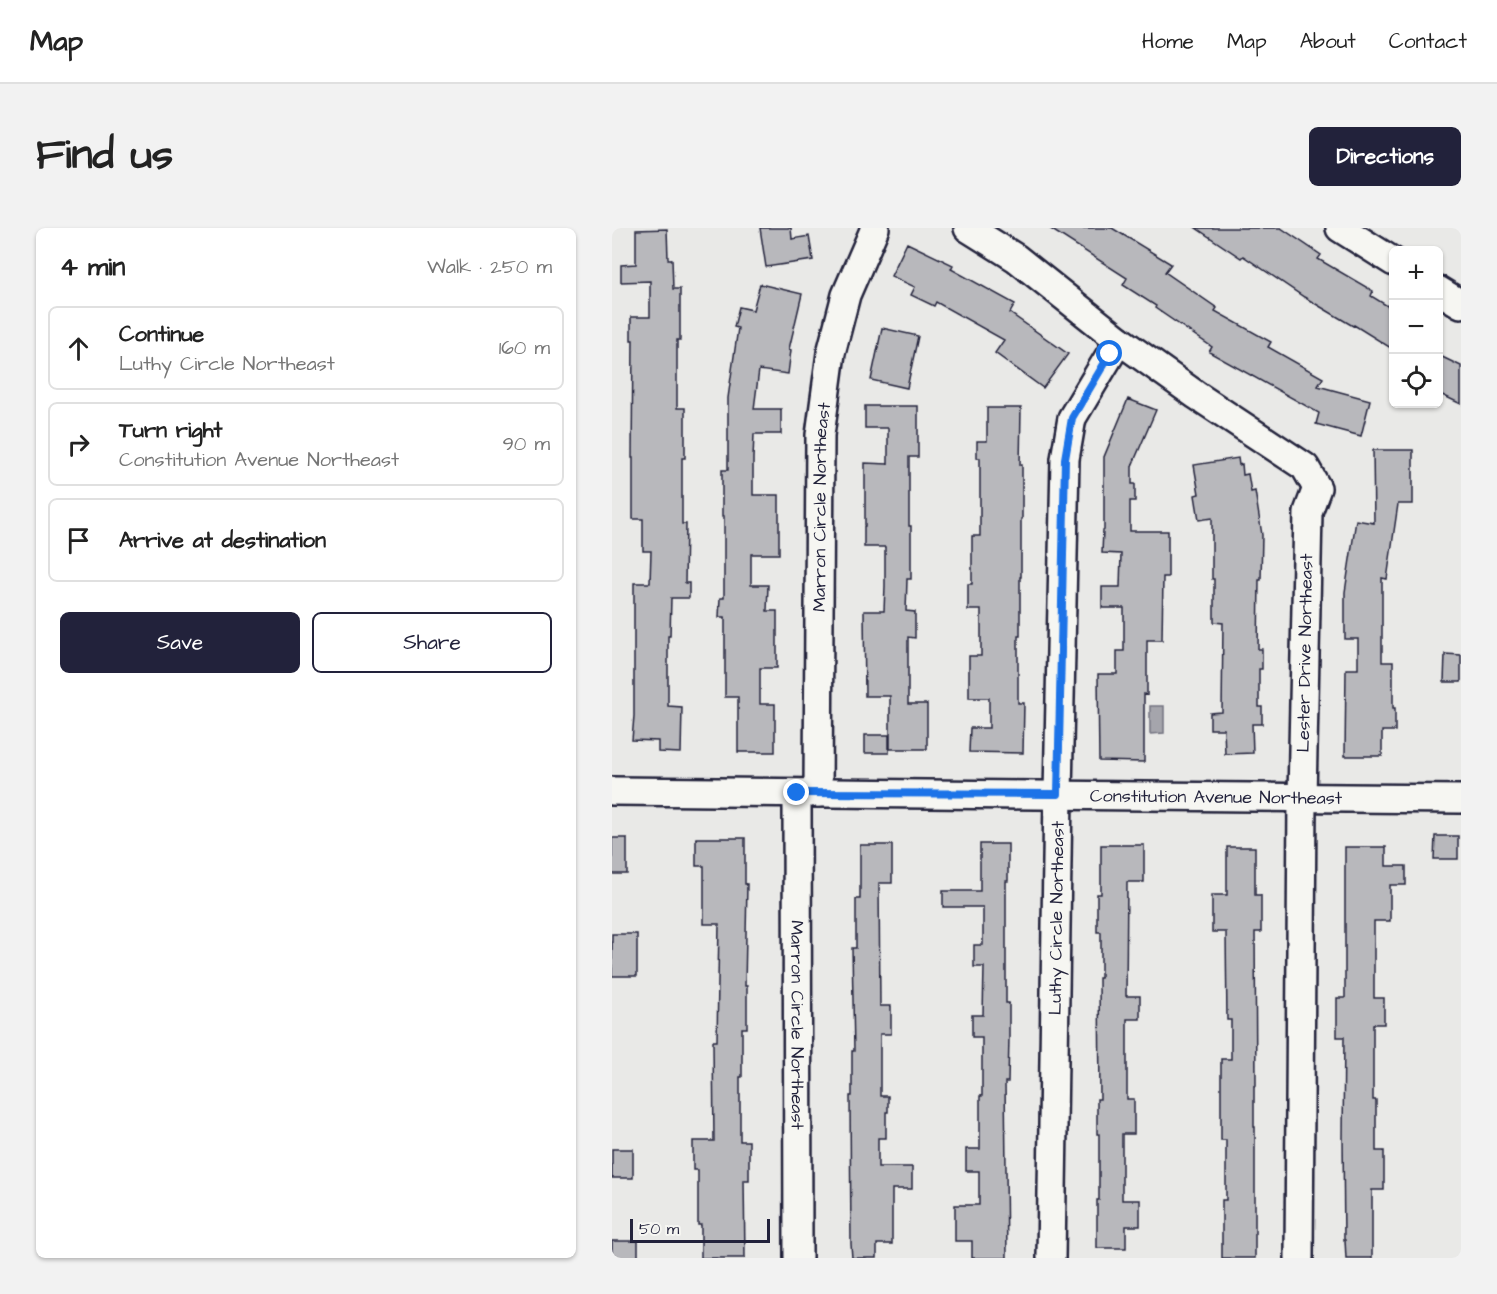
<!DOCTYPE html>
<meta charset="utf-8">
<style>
:root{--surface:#fff;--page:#f2f2f2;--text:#222;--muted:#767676;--line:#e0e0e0;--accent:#22223b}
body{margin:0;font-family:"Architects Daughter",sans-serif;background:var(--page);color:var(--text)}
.controls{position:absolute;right:18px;top:18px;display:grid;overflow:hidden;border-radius:9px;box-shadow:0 2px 4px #0004}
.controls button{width:54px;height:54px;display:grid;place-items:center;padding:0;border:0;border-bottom:2px solid var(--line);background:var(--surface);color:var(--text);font:30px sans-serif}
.scale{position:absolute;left:18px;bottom:15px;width:140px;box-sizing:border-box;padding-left:6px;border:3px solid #22223b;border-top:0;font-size:16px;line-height:21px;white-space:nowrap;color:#22223b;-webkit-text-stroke:4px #f6f6f2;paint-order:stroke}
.stop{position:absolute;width:18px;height:18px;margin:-14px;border:4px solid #1a73e8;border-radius:50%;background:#fff}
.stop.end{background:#1a73e8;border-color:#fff;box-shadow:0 2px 6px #0008}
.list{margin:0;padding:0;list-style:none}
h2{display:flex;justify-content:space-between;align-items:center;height:78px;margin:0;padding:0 24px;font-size:26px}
h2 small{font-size:20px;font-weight:400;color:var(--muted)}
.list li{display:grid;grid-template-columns:39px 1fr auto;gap:18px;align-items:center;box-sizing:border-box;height:84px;margin:0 12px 12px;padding:0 12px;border:2px solid var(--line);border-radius:9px}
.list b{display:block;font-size:22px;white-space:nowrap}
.list p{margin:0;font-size:20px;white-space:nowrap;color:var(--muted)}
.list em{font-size:20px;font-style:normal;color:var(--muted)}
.actions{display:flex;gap:12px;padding:18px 24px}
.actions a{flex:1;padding:14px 0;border:2px solid var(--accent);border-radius:9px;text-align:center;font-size:21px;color:var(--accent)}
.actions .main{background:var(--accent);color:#fff}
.icon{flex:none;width:33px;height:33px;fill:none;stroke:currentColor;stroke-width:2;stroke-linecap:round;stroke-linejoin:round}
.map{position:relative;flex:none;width:849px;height:1030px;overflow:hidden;border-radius:9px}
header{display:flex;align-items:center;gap:36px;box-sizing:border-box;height:84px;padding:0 30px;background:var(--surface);border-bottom:2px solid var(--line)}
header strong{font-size:28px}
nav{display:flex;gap:33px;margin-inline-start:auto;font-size:21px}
.intro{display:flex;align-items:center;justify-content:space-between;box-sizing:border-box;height:144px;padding:0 36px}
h1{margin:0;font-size:42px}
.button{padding:15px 27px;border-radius:9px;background:var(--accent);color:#fff;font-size:21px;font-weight:700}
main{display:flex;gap:36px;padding:0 36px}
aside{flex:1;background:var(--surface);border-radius:9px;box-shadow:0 2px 4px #0004}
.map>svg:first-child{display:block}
</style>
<header>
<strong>Map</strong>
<nav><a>Home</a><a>Map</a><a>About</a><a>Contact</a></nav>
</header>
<div class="intro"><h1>Find us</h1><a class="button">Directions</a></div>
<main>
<aside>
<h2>4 min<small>Walk · 250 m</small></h2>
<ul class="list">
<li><svg class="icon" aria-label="ahead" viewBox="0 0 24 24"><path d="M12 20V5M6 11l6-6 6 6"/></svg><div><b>Continue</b><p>Luthy Circle Northeast</p></div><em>160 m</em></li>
<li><svg class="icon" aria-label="right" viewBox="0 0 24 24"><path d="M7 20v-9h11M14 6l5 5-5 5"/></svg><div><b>Turn right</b><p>Constitution Avenue Northeast</p></div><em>90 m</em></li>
<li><svg class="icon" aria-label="arrive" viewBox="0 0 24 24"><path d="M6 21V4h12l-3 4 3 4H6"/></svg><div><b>Arrive at destination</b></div></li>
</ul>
<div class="actions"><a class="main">Save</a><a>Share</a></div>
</aside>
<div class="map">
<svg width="849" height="1030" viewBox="0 0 849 1030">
<rect width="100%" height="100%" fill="#e9e9e7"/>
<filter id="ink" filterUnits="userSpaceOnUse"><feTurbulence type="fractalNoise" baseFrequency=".0167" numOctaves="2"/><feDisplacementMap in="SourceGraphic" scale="12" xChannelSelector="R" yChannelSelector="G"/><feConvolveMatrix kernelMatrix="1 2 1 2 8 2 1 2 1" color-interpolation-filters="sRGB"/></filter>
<g filter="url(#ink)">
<path fill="#a5a5ac" stroke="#71717f" stroke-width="1.5" d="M538,478H552V505L538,506Z"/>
<path fill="#b8b8bc" stroke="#22223b" stroke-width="1.5" d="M148,0H179L180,11L197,8L201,32L154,39Z
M437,0H500L559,36L553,44L605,80L603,83L659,114L656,119L711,150L706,158L758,172L749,208L704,196L707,185L597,124L600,119L543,80L544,78L511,57L515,50Z
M584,0H669L709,27L706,31L761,63L759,68L782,82V122L742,97L741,98L692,69L631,28L629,30Z
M55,1L56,31H60L61,61H68V112H65V180H73V230H70V296H74L73,355H77V370H59L58,408H56V478L70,479L69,525L46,524V513L20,512L22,488V355H38L39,323H31V291H21V230H20L21,112H19V89H38V53L9,54V37L24,36V2Z
M295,15L341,37L339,41L403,76L398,85L456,126L431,160L383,125L392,112L324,74L322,78L299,67L303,59L279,48Z
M148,56L190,66L177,121L179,122L176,146L147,142L142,181H169V206H142L141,230V267H167V326H139V357H156L155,383H165V440H148V476H163V524H126V469H113V389H107L108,370H112V288H110V242H116V170L126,100L122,99L127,79L141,82Z
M270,100L306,108L295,160L259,152Z
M826,127L849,138V176L826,165Z
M516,171L544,182L520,238V256H523V273H518V303H556V349H551L550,412H535V467L532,466V534L487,533L486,446H505V423H512V380H490V359H508L509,326L490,325L491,302H492V229Z
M253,178H306V229H297V298H299V351H295L294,383L303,384V410L296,409V476H315V521H278V468H253L252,383H272L273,358V319H252V298H253V235L276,236V200H253Z
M375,180H409L408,237H410V291H409V349H408V408H406V475H412L411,525L357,524L358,500H377V470H357V428H369V382H356V356H360V308H368V230H365V213H375Z
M761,222H801V276H786L775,351L770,350V434H781V480H783V503H770V528H733L734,441H746V411H733V364L744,292L762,295Z
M626,230L627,237L630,236L631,247L636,246L639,264L643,263L650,307L649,352H647L646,421H650V441H647V479H650V496H640L641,525L613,526L612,501H598V485L610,484L611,395L602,394V351H600V290L587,292L583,267L587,266L582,237Z
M833,426L849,427V454H832Z
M253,507H277V525H253Z
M823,608H846V631H822Z
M0,610H15V646H0Z
M84,610H133V656H135L133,758H135V800H130V849H128V913H137V952H132L133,1030H89V997H86V942H81V913H102L101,813H105L107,696H92V638H84Z
M368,616H396V653H394V775H397V809L396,854H393L395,1030H360V1013H343V977H367V943H354V921H368V868H370V809H360V787H371L372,739H362V717H371V679H331V663H368Z
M248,617H280V655H267L268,778H279V806H268V868H276V884H274V910H266V939H300V961H280V1016H265V1030H240L239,1016L238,868H240V823H242L240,720H244V671H248Z
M489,617H532V654H515L514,768H528V791H515V871H522V906H510V972H528V998H514V1020H485V972H487V906H485V871H488L487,750H489V704H485V666H489Z
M615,619H643V667H649V704H643L644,858H642V899H643V1030H610V972H614V912H609V831H619V792H615L614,704H600V667H615Z
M733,619H774V638H794V657H778V693H762V770H772V796H761V872H764V923H772V962H760V1030H734L733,1012H732L731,910L732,809H725V770H733Z
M0,706H25V748H0Z
M0,921H21V950H0Z
M0,1013H26V1030H0Z"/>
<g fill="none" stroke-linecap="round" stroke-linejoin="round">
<g stroke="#22223b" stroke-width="32">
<g id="minor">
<path d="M356,0L404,30L507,112L584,167L693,239L705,260L696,284L690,569L687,1030"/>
<path d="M728,0L782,34"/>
<path d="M826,62L849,76"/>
<path id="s1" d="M0,563L849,571"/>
<path id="s2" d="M185,565L186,1030"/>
<path id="s3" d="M206,565L208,207L219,125L234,67L263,0"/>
<path id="s4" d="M439,1030L446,566L453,231L460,190L507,112"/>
</g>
</g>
<use href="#minor" stroke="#f6f6f2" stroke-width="27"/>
</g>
</g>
<g fill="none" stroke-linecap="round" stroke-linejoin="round" filter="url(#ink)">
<path stroke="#1a73e8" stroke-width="8" d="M185,565L446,566L453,231L460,190L498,126"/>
</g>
<g text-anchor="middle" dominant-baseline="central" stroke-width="6" stroke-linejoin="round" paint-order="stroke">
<g font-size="18" fill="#22223b" stroke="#f6f6f2">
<text stroke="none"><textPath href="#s3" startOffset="286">Marron Circle Northeast</textPath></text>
<text transform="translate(693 425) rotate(-89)">Lester Drive Northeast</text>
<text stroke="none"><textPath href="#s1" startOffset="604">Constitution Avenue Northeast</textPath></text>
<text stroke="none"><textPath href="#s4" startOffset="340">Luthy Circle Northeast</textPath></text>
<text stroke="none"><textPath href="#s2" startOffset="232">Marron Circle Northeast</textPath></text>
</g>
</g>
</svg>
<div class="controls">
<button>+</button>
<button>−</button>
<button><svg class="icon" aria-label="locate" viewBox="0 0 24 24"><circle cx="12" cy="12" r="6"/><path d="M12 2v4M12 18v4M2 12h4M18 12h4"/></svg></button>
</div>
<div class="scale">50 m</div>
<div class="stop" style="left:498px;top:126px"></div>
<div class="stop end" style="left:185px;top:565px"></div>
</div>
</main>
